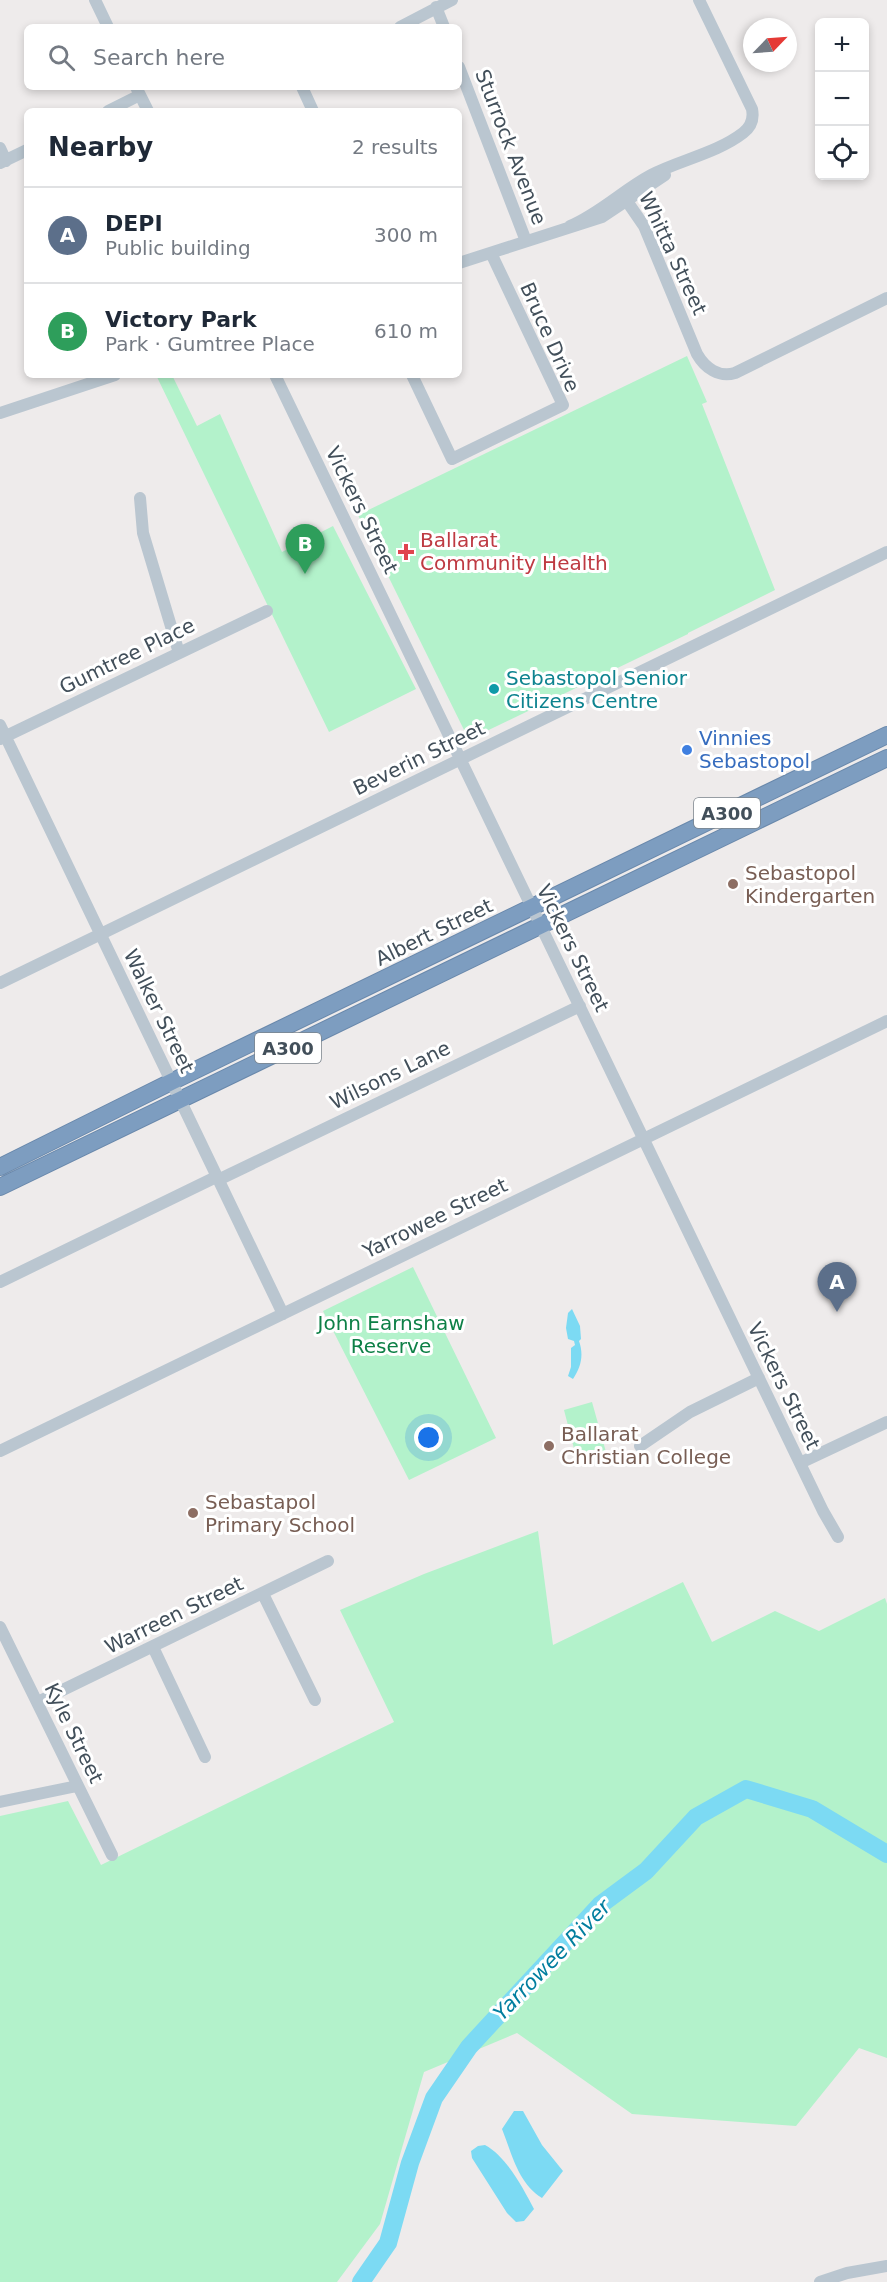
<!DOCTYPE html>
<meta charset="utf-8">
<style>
:root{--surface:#fff;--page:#f2f2f3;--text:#1f2937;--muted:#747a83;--line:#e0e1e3;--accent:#2563eb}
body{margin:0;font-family:"DejaVu Sans",sans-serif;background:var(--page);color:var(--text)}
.controls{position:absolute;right:18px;top:18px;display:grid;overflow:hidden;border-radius:9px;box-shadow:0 3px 9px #0003}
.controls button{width:54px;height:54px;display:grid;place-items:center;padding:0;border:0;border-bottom:2px solid var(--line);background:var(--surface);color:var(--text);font:30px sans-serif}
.compass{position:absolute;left:743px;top:18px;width:54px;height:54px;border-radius:50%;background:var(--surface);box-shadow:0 3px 9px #0003;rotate:65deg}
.you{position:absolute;left:429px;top:1438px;width:21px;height:21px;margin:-15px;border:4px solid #fff;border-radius:50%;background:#1a73e8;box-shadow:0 0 0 9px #1a73e833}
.badge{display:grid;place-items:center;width:39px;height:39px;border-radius:50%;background:var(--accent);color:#fff;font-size:20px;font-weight:700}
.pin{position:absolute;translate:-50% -50px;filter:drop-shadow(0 2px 3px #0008)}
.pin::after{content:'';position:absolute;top:32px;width:21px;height:18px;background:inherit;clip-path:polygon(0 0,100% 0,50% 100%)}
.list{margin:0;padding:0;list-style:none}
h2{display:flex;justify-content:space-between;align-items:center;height:78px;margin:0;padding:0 24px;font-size:26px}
h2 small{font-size:20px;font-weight:400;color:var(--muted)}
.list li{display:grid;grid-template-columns:39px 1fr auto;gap:18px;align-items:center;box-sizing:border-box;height:96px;padding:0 24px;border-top:2px solid var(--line)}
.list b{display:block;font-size:22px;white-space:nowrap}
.list p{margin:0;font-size:20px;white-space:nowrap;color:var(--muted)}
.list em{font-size:20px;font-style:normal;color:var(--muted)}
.icon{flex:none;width:33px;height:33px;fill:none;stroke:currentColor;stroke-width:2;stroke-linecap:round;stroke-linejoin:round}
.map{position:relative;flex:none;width:887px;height:2282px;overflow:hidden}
.search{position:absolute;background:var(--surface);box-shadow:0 3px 9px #0003;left:24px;top:24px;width:438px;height:66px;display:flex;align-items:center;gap:15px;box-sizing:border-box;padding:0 21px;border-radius:9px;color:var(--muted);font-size:22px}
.panel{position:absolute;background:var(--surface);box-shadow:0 3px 9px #0003;left:24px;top:108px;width:438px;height:270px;border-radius:9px}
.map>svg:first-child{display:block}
</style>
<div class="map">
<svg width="887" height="2282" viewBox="0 0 887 2282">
<rect width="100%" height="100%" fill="#eeebeb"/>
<path fill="#b3f2cb" d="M687,356L707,402L702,404L775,590L688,633V634L472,738L467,736L358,515Z
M163,375H172L197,426L220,414L282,552L333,526L416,689L329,732L157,377Z
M413,1267L496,1438L409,1480L323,1311Z
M592,1402L606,1452L577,1460L564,1410Z
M538,1531L553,1645L683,1582L712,1642L775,1611L819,1631L885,1598L887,1604V2058L859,2048L796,2126L632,2114L517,2033L424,2072L380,2224L337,2282H0V1816L68,1801L101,1865L394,1722L340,1610L424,1574Z"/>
<path fill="#7cdaf3" d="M572,1309L580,1326L581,1339L579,1341C584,1355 581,1367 573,1379L568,1376L571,1367V1348L575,1345L574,1341L568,1339L566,1328L568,1313Z
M514,2111H523L542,2145L563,2171L542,2198C518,2183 512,2154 502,2129Z
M485,2145C507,2157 523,2188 534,2209L524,2221L516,2222L507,2213L472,2158L471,2151L478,2146Z"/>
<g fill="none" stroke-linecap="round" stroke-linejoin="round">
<path stroke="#7cdaf3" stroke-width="18" d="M361,2282L388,2243L410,2163L434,2098L469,2047L600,1905L646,1871L696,1817L746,1789L812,1809L887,1854"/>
<g stroke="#6988ab" stroke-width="18">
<path id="highway" d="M0,1167L171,1082L887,735
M0,1187L887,758"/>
</g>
<path stroke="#bac6d0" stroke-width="12" d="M95,0L108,27
M436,7L444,27
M400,27L452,0
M459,67L526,241
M136,87L148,111
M302,87L313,111
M108,111L140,95
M0,148L6,161
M0,163L27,150
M622,194L644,226L697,354C705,368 719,378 735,373L887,298
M570,226C599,214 623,190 651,175C680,160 717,153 743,133C751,127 754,119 752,109L699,0
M459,263L602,217L665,175
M275,375C459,753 639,1133 823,1511L838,1537
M412,375L452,459L563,405L491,253
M0,413L115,375
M140,498L143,533L179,653
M0,725L283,1314
M0,739L267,611
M0,983L887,552
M218,1180L580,1006
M0,1282L216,1177
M640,1446L690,1412L759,1378
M0,1451L887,1021
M800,1463L887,1422
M263,1594L315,1700
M0,1627L112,1855
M153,1647L205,1757
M38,1702L328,1561
M0,1802L77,1786
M820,2282L847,2273L887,2266"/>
<use href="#highway" stroke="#7d9dc0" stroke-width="16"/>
</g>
<path fill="#e0444e" stroke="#fff" stroke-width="2" d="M403 543h6v6h6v6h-6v6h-6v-6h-6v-6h6z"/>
<circle fill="#0f9aa8" stroke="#fff" stroke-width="2" cx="494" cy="689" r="6"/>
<circle fill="#3f7fe0" stroke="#fff" stroke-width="2" cx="687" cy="750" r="6"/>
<g fill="#8d6e63" stroke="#fff" stroke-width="2">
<circle cx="733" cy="884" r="6"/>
<circle cx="549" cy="1446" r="6"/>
<circle cx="193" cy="1513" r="6"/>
</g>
<g text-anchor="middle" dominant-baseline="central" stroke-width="6" stroke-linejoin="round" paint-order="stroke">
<g fill="#fff" stroke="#7b848c" stroke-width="1.5">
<rect x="694" y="798" width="66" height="30" rx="4.5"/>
<rect x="255" y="1033" width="66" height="30" rx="4.5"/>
</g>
<g font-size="18" font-weight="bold" fill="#424f5a">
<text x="727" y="813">A300</text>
<text x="288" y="1048">A300</text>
</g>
<g font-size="20" fill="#424f5a" stroke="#fff">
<text transform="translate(511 147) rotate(69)">Sturrock Avenue</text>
<text transform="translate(673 253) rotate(65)">Whitta Street</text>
<text transform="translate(550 337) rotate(66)">Bruce Drive</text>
<text transform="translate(362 510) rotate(64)">Vickers Street</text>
<text transform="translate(127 656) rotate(-26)">Gumtree Place</text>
<text transform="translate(419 758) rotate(-26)">Beverin Street</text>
<text transform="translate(434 932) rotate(-26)">Albert Street</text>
<text transform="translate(573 948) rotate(64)">Vickers Street</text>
<text transform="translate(159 1011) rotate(64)">Walker Street</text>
<text transform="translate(390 1075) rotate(-26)">Wilsons Lane</text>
<text transform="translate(435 1218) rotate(-26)">Yarrowee Street</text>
<text transform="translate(784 1386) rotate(64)">Vickers Street</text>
<text transform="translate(174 1615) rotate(-26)">Warreen Street</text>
<text transform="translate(74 1733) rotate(64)">Kyle Street</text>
</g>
<g font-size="20" fill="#be3a42" stroke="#fff" text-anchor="start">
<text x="420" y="540">Ballarat<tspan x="420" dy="23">Community Health</tspan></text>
</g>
<g font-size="20" fill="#0d838f" stroke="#fff" text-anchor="start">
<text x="506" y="678">Sebastopol Senior<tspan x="506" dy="23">Citizens Centre</tspan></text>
</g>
<g font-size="20" fill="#366cbe" stroke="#fff" text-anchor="start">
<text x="699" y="738">Vinnies<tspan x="699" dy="23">Sebastopol</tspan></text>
</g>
<g font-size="20" fill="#785e54" stroke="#fff" text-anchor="start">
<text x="745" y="873">Sebastopol<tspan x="745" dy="23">Kindergarten</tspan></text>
<text x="561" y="1434">Ballarat<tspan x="561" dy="23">Christian College</tspan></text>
<text x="205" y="1502">Sebastapol<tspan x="205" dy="23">Primary School</tspan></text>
</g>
<g font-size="20" fill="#0e8047" stroke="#fff">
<text x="391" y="1323">John Earnshaw<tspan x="391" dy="23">Reserve</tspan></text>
</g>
<g font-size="21" font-style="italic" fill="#027e9f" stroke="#fff">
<text transform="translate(552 1960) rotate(-46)">Yarrowee River</text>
</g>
</g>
</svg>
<div class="controls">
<button>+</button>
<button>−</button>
<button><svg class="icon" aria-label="locate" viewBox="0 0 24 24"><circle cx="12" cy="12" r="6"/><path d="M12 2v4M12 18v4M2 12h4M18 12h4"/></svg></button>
</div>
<svg class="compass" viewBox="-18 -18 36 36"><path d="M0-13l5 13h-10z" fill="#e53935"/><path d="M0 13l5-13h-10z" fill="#747a83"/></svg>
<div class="you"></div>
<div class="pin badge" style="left:837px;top:1312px;background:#5c6f8a">A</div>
<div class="pin badge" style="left:305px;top:574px;background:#2e9e5b">B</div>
<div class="search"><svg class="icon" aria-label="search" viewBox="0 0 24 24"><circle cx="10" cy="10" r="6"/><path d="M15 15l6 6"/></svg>Search here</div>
<section class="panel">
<h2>Nearby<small>2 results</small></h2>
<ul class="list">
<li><span class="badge" style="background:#5c6f8a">A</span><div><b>DEPI</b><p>Public building</p></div><em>300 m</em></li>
<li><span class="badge" style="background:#2e9e5b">B</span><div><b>Victory Park</b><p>Park · Gumtree Place</p></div><em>610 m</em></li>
</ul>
</section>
</div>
